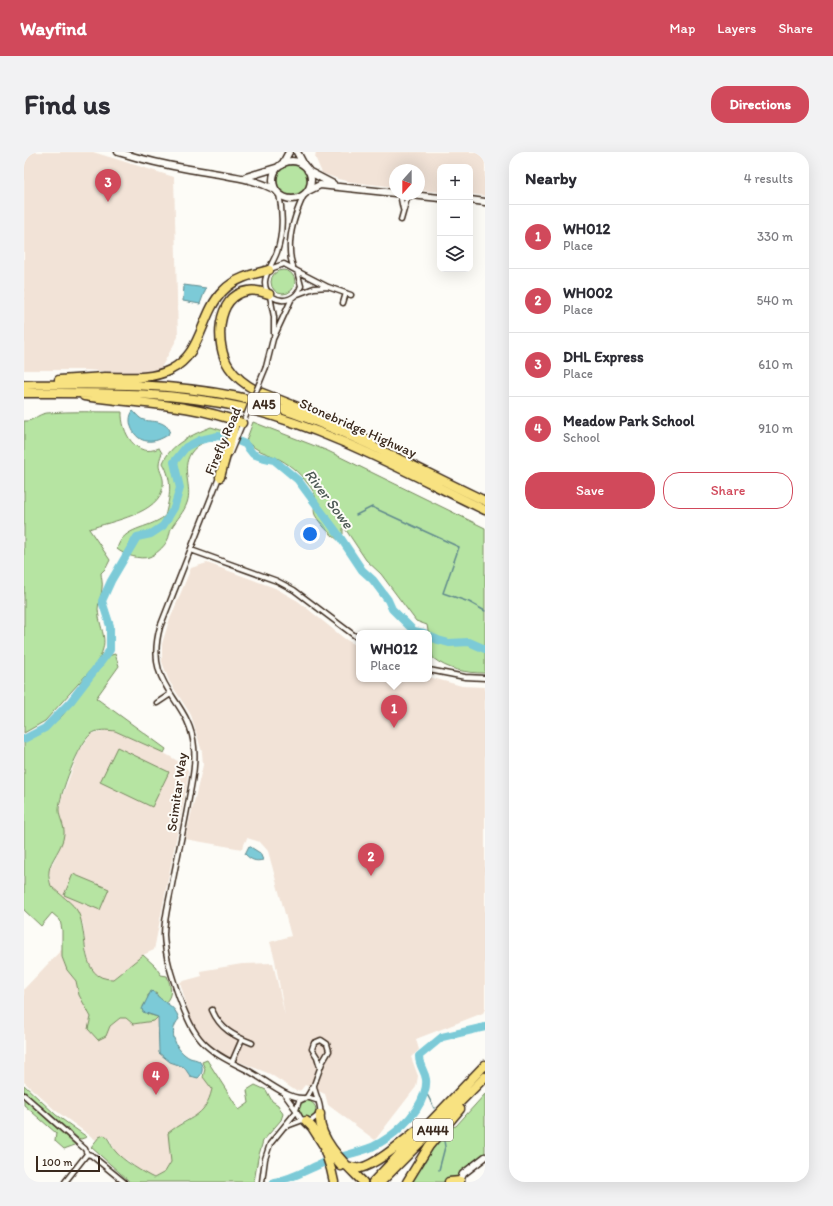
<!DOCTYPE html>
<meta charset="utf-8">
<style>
:root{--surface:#fff;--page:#f2f2f3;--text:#2b2b33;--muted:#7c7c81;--line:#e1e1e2;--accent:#d1495b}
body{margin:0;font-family:Itim,sans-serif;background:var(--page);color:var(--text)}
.controls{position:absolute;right:12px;top:12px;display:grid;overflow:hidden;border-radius:8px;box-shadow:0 4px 16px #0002}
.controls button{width:36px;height:36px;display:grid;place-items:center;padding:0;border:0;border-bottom:1px solid var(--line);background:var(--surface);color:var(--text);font:20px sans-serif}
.compass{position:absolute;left:365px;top:12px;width:36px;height:36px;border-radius:50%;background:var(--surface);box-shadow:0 4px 16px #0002;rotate:201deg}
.scale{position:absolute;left:12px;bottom:10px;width:64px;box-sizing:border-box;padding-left:4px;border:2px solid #3b2a1e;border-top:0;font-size:11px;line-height:14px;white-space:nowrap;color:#3b2a1e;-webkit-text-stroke:3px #fdfcf7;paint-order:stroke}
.you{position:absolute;left:286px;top:382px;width:14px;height:14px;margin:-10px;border:3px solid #fff;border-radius:50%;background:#1a73e8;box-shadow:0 0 0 6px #1a73e833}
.badge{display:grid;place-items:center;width:26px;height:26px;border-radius:50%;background:var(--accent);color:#fff;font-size:13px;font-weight:700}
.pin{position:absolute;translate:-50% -33px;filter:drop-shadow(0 1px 2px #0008)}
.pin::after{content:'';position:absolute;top:21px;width:14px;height:12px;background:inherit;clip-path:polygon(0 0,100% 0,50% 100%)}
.popup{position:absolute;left:332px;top:478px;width:76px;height:52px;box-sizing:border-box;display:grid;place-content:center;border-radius:8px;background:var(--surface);filter:drop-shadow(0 1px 3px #0005);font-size:13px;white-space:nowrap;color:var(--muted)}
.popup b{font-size:15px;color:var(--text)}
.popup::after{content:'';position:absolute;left:50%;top:100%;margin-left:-8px;border:8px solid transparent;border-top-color:var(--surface)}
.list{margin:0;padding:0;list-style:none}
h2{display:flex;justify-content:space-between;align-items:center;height:52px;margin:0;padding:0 16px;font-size:17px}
h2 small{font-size:13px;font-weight:400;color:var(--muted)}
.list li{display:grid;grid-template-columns:26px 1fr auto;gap:12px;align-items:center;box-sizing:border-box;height:64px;padding:0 16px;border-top:1px solid var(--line)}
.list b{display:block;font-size:15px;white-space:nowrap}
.list p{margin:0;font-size:13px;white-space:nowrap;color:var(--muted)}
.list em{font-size:13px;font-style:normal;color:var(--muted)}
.actions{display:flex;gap:8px;padding:12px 16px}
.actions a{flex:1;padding:9px 0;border:1px solid var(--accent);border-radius:16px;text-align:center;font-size:14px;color:var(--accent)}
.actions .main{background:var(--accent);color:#fff}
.icon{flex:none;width:22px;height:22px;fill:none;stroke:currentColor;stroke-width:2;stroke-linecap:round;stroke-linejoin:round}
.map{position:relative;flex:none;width:461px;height:1030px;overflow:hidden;border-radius:16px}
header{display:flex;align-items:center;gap:24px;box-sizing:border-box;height:56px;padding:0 20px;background:var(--accent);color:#fff}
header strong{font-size:19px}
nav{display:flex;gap:22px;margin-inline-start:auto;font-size:14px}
.intro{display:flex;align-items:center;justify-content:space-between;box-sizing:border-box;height:96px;padding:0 24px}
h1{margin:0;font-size:28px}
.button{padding:10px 18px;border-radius:16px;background:var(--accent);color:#fff;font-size:14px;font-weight:700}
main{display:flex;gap:24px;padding:0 24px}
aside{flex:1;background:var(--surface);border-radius:16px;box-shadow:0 4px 16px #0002}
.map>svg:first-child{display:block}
</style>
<header>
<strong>Wayfind</strong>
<nav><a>Map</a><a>Layers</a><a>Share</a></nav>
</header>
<div class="intro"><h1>Find us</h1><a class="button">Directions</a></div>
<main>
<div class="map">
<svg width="461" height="1030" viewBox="0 0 461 1030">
<rect width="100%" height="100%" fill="#fdfcf7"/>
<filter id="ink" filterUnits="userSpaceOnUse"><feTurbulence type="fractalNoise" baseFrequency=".025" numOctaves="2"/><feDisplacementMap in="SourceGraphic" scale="8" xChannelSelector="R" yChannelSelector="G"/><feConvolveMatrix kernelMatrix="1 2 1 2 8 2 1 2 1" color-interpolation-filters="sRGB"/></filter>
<g filter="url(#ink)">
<path fill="#f2e3d7" d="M0,0H69L150,25L154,185L133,223L61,218H0Z
M292,0H461V44L446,42V15H416V40L395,38V18H371V35L327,30L314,27L298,21L291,5Z
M183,411L251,436L274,449L321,487L335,495V527H405V525L438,534L461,535V857L459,861L392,887L395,898L387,905L394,924L392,935L351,988L304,953L301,942L281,933L277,938L272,939L246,922L196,902L185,893L173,879L165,862L156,830L178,824L176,819L218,812L249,811L261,864L251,808L246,790L267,784L244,699L236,690L223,686L218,697L161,687L179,613L178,600L167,563L145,529L138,510V492L144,472L167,416Z
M83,578L91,579L140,601L157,611L164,618L163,632L130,798L119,803L89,827L77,826L70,821L65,811L61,792L59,771L27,734L25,719L36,696L40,681L35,659L38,645L55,600L67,582Z
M39,796L38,805L43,818L52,829L55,843L67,865L64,877L74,888L82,884L86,874L96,866H102L109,872L130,869L134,865V898L150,912L160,915L166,924L170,926L179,925L188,937L185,948L175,963L158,970L145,995L147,1010L141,1020L130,1026L119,1022L103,1008L96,1005L90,998L86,987L75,985L72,988L31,958L0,930V837Z"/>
<path fill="#b6e4a2" stroke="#788760" d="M253 28a15 15 0 1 1 30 0a15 15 0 1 1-30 0Z
M247 130a12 12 0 1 1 24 0a12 12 0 1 1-24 0Z
M98,260C97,280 112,307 135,296L138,301C130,320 141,319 139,334C136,362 87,369 65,377L86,408L82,416L77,421C77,425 79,431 78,436C78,443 74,449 74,457C76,483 88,487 71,513L21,569L0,581V269C9,270 13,262 23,261C47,259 73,260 98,260Z
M229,270L304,299L461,376V521C442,521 424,518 409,506L403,473L392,469L357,422L342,408L320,375L319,376V382L314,388C306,382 296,372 291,363C287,352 298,348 284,332C275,320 264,311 251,305C237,299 235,300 222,289Z
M187,275L203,280L202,283C190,286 174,290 167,301C156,318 169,334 163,351C160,360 153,367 148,375C145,379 146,385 143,389C140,395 131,403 125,405C116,408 100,403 93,397C99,374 123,378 141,364C146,345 149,329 139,311C146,292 170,282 187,275Z
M91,502L95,514L72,546L142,597L140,601L91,579C83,578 74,577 67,582C55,591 35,643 35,658C35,666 41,674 40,682C39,696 26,708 25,719C24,724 26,730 27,734C34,741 50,752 54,760C65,782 54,828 89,827L119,803L131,814L137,823L143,824C147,834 149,842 142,850L135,847L132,841L124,843V848L119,854L123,862L134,865L130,869L109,872L102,866H96L86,874L82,884L74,888L64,877L67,865L55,843L52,829L43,818L38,805V778L36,768L28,761L17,774L0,758V589L22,577L38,564L84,504Z
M93,595L145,620L128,655L76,630Z
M49,722L85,737L76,758L40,743Z
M183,908L215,958L225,951L223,938L231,933L242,938L248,949L254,953L259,962L257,968L239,989L234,1006L230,1030H106L67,995L75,985L80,983C87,988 86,994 92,1000C97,1007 121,1022 130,1026L141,1020L147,1010L144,981C165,964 181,967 188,937L179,925L181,917L178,910Z
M0,933L32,963L63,985L57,987L54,986L0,939Z
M461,942V1003L439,1018L434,1026L427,1027L420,1030H388L411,993L424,976L432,974Z
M0,947L51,993L40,997L31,989L32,981L0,953Z
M274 958a9 9 0 1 1 18 0a9 9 0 1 1-18 0Z"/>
<path fill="#7bcad7" stroke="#618a8d" d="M160,133L182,136L176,152L159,149Z
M109,259C112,261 113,264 116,266C124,272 136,265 146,278L144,283C137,287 131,290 123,289C110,288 101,269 109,259Z
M225,694L236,701L239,708C231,710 227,708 221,702Z
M127,839L130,840C138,851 151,852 155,867C143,880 152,899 166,906C169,907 172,907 175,909C180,914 179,922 174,926L166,924L160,915L146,910L135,901L134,865L119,860L118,857Z"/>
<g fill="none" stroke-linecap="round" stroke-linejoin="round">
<path stroke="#618a8d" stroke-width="1.5" d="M332,363L348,355L435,395L419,441L445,450L461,459
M400,942L404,944L410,956
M415,1018L421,995L419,982"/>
<path stroke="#7bcad7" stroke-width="8" d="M405,484L414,488L425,491L445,490L461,497
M0,587L21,576L47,549L86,498V474L78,449L87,429L113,385L127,382L139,374L150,356L156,336L150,310L162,295L176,288L194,284L209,287L221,292L229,302L237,305L250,308L274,328L314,382L338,418L349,428L364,448L368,457L390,479L400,481
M250,1030C269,1027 284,1017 301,1010C316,1004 333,1001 348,995C369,985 393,964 400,942C407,921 395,919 395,904L418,885L461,875"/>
<g stroke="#3b2a1e" stroke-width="7">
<path id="street" d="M376,42L379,57
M377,68L384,43
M269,115C261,92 270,64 280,43
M246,117L260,112L273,119L277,134C275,140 272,145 265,147C254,151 241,143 241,131C240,123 250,109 253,100C259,82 259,60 255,42
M273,119L304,135L327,143
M274,142L290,136L304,135
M246,144L250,165V182
M319,151L322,141
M242,215L249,187L268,146
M206,301L219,270
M196,323L136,475C119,537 166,545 170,595C172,615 167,633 164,652C159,681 152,710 147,738C144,753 140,768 140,783C141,804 148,825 155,845C171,888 179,897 221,917C238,925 262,947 279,946
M167,398L253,429L270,438L335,487
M405,518L441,525L461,526
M133,551L145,543
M188,858C196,877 210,884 228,891
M208,910L218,887
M290,934C291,944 298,952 296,962L287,969L277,967L272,958L275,949L283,945L292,948
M0,943L61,997L63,1002L67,1003L100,1030
M261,943L272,958
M283,945L290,933L298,911L305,899L303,892L297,888L290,891L288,897L293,905L296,915
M263,974L279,968
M41,1030L63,1002
M238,1030L241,1007L246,992L272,960"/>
</g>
<g stroke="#3b2a1e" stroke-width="9">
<path id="secondary" d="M94,0C117,7 141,13 165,17C196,23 224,24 252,38
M273,0L280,13
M249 28a19 19 0 1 1 38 0a19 19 0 1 1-38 0Z
M258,13L265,0
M284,19L309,32
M222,25L255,15
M284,39L296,33L371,41
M377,42L416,46
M446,48L461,50
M437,1030L436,1029L439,1022L461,1005"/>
</g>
<g stroke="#3b2a1e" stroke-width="11">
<path id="highway" d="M245,142C238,140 231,137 224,139C191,144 191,194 205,215C212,226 222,233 233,239L312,270L348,290
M35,228C50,227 65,226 81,225C103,225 126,228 146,218C179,202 176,162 199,139C211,126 229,122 245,118
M0,233C71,232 143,230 214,245C301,265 381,311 461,349
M0,241C73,241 145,239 216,255C302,275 382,320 461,358
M60,244C115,252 166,251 218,271
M196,325L210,275L209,268
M296,962C293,987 323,1014 339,1030
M282,969L288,975L300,994L317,1014
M301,999L307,1017L310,1030
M323,1014C327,1015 332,1017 336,1016C353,1012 378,990 392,979
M349,1030L461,913
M357,1030L461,925
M383,1030L405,994L436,957
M425,1030L436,1029"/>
</g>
<use href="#street" stroke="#fdfcf7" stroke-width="4"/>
<use href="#secondary" stroke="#fdfcf7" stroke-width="6"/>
<use href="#highway" stroke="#f8e281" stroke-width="8"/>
<g stroke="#3b2a1e" stroke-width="7" stroke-linecap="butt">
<path id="street-bridge" d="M221,266L242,215"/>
</g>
<use href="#street-bridge" stroke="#fdfcf7" stroke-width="4"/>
</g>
</g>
<g text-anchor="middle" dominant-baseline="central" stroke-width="4" stroke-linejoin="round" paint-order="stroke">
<g fill="#fdfcf7" stroke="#75695f" stroke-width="1">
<rect x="224" y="241" width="32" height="22" rx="3"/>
<rect x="389" y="967" width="40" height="22" rx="3"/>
</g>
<g font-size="13" font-weight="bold" fill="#3b2a1e">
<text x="240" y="252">A45</text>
<text x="409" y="978">A444</text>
</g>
<g font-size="14" fill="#3b2a1e" stroke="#fdfcf7">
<text transform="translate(334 276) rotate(24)">Stonebridge Highway</text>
<text transform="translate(199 289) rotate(-67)">Firefly Road</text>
<text transform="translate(153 640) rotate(-82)">Scimitar Way</text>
</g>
<g font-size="15" font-style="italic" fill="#4e5a56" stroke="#fdfcf7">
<text transform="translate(305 347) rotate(53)">River Sowe</text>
</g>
</g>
</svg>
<div class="controls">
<button>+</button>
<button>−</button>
<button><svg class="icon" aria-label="layers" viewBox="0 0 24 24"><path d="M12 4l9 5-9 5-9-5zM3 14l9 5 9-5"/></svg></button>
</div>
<svg class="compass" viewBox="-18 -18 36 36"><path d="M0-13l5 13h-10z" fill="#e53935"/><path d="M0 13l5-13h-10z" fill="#7c7c81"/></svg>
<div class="scale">100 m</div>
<div class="you"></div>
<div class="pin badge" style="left:370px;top:576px">1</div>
<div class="popup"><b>WH012</b>Place</div>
<div class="pin badge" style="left:347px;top:724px">2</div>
<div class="pin badge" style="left:84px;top:50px">3</div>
<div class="pin badge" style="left:132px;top:943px">4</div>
</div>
<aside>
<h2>Nearby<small>4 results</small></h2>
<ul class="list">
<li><span class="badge">1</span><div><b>WH012</b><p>Place</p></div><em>330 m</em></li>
<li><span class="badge">2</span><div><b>WH002</b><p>Place</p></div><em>540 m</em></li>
<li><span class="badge">3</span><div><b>DHL Express</b><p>Place</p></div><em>610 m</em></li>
<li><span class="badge">4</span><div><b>Meadow Park School</b><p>School</p></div><em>910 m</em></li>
</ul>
<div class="actions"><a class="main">Save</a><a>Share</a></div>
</aside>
</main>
